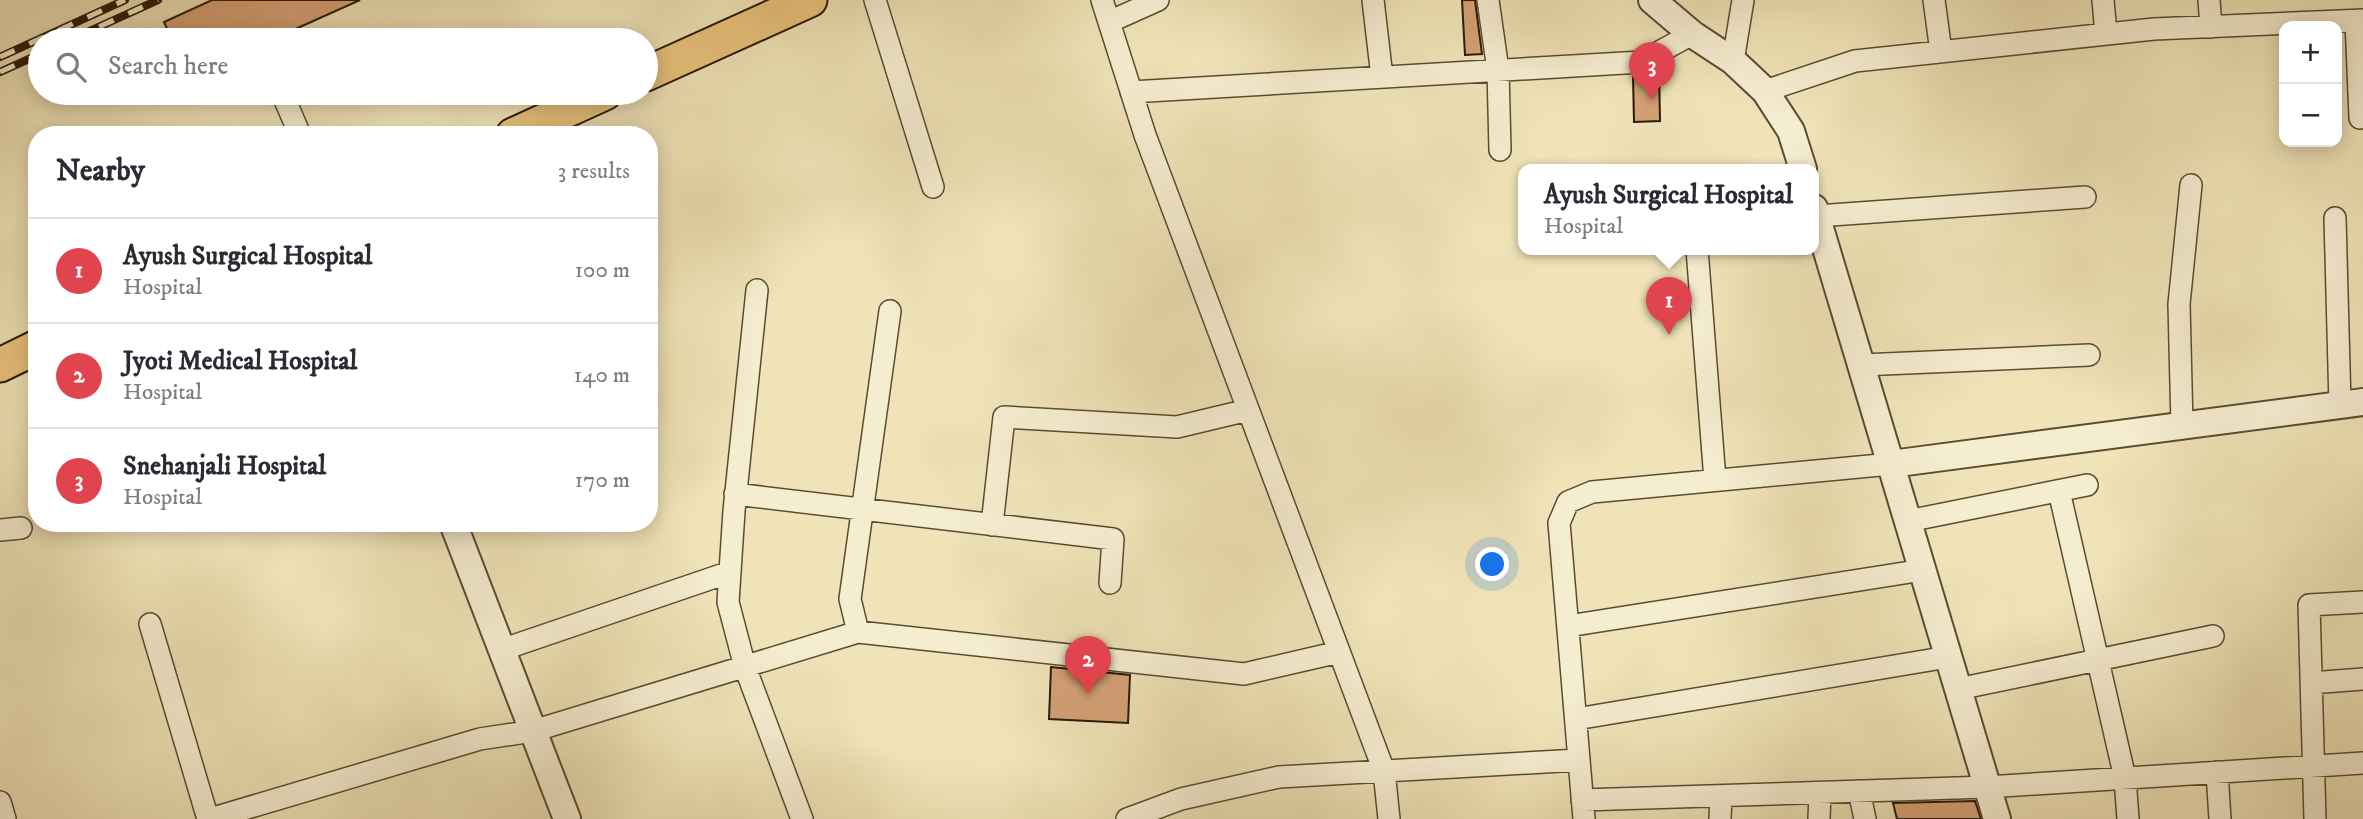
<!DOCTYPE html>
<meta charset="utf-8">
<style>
:root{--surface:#fff;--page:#f2f2f3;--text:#2b2b33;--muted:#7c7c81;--line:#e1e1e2;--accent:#8f2418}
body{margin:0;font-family:"IM FELL DW Pica",serif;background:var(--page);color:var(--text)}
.controls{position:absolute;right:21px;top:21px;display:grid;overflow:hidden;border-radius:14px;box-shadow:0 4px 18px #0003}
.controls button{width:63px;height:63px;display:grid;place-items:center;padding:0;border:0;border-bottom:2px solid var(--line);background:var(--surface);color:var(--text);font:35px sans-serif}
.you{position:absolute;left:1493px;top:565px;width:24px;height:24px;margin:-18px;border:5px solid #fff;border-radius:50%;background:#1a73e8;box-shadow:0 0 0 10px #1a73e833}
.badge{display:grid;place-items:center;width:46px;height:46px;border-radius:50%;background:var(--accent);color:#fff;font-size:23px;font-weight:700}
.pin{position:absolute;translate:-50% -58px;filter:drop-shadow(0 2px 4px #0008)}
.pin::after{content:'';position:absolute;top:37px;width:24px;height:21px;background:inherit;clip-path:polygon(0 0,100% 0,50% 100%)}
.popup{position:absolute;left:1518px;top:164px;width:301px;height:91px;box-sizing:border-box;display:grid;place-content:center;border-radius:14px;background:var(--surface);filter:drop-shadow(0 2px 5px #0005);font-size:23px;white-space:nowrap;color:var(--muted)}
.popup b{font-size:26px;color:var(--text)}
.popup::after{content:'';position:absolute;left:50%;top:100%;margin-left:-14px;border:14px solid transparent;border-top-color:var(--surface)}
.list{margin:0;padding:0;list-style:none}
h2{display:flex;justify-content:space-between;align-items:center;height:91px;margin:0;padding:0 28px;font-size:30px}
h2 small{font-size:23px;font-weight:400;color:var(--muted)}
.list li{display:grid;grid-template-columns:46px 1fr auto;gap:21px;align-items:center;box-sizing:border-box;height:105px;padding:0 28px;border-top:2px solid var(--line)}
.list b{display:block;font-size:26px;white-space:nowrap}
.list p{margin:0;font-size:23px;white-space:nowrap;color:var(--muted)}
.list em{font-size:23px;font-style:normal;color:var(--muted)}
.icon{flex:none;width:38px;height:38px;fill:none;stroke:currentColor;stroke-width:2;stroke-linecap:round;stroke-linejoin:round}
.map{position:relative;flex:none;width:2363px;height:819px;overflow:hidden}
.search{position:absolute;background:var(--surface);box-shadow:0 4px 18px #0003;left:28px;top:28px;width:630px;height:77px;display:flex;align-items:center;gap:18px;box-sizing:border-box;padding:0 24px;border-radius:38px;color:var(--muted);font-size:26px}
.panel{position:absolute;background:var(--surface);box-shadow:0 4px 18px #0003;left:28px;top:126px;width:630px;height:406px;border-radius:28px}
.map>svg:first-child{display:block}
</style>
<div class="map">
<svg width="2363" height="819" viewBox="0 0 2363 819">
<rect width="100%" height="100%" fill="#efe3b7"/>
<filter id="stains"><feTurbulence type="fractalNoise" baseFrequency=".00286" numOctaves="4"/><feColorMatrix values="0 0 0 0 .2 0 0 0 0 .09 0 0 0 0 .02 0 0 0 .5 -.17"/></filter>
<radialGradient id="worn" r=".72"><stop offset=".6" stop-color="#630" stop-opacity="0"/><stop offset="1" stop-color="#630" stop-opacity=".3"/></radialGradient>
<path fill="#d4a175" stroke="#271a07" stroke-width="2" d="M212,0H360L271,40H172L164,22Z
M1462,0H1475L1482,54L1465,55Z
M1659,69L1660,121L1634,122L1633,76Z
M1051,667L1130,675L1128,723L1049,719Z
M1975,801L1981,819H1897L1893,803Z"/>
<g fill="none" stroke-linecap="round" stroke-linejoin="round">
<g stroke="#594c33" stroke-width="24">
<path id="minor" d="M875,0L933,187
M1102,0L1145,135L1384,771L1389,819
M1373,0L1382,77
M1488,0L1498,70L1500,150
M1934,0L1941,52
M2103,0L2106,34
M2209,0L2211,27
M2356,21L2360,118
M1109,22L1158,0
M1733,61L1743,0
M1765,91L1855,61L2154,29L2363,20
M1131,92L1641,62L1692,34
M282,93L300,135
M1817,216L2085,197
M2335,218L2340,405
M1697,249L1715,480
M757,290L734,511L728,602L745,667L802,819
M1861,365L2089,355
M2182,426L2179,304L2191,185
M2059,491L2125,778L2128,819
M735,494L1113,539L1110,583
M1908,521L2087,485
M992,525L1004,417L1177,427L1248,410
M0,530L21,528
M150,624L208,819
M1568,626L1923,570
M858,632L850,599L890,311
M501,650L730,572
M2311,683L2363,679
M1958,689L2213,636
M1576,719L1948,657
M2217,772L2220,819
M1859,791L1865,819
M1582,800L1987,787L2363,763
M0,802L5,819
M210,819L480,739L533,731L858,632L1244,674L1339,652
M1127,819L1181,799L1279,777L1579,760
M1584,819L1559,523L1568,502L1592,492L1891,464
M1720,819L1721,796
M1819,819L1820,793
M2315,819L2309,605L2363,602"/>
</g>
<g stroke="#594c33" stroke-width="30">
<path id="tertiary" d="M1652,0L1692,34L1733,61L1765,91L1791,131L1803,169
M1814,208L1997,819
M1891,464L2363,402
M453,523L567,819"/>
</g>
<g stroke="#271a07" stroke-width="37">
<path id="primary" d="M646,74L810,0
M513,135L605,93
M0,365L37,347"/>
</g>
<use href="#minor" stroke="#f5edd0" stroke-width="21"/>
<use href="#tertiary" stroke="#f5edd0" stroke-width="26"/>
<use href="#primary" stroke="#e8c27c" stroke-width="33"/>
<g stroke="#271a07" stroke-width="8">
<path id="rail" d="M70,40L158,0
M0,57L125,0
M0,72L40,54"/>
</g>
<use href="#rail" stroke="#f5edd0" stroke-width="5" stroke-dasharray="16" stroke-linecap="butt"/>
</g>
<rect width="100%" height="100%" filter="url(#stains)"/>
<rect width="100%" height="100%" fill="url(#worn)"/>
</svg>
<div class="controls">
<button>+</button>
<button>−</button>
</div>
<div class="you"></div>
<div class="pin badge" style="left:1669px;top:335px;background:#e0444e">1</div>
<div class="popup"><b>Ayush Surgical Hospital</b>Hospital</div>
<div class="pin badge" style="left:1088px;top:694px;background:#e0444e">2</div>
<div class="pin badge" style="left:1652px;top:100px;background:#e0444e">3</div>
<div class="search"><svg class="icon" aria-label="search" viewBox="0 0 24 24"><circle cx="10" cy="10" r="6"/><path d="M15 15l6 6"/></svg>Search here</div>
<section class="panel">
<h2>Nearby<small>3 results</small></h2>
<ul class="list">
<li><span class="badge" style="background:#e0444e">1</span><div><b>Ayush Surgical Hospital</b><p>Hospital</p></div><em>100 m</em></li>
<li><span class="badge" style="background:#e0444e">2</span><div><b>Jyoti Medical Hospital</b><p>Hospital</p></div><em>140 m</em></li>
<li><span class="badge" style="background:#e0444e">3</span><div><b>Snehanjali Hospital</b><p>Hospital</p></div><em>170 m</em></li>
</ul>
</section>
</div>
